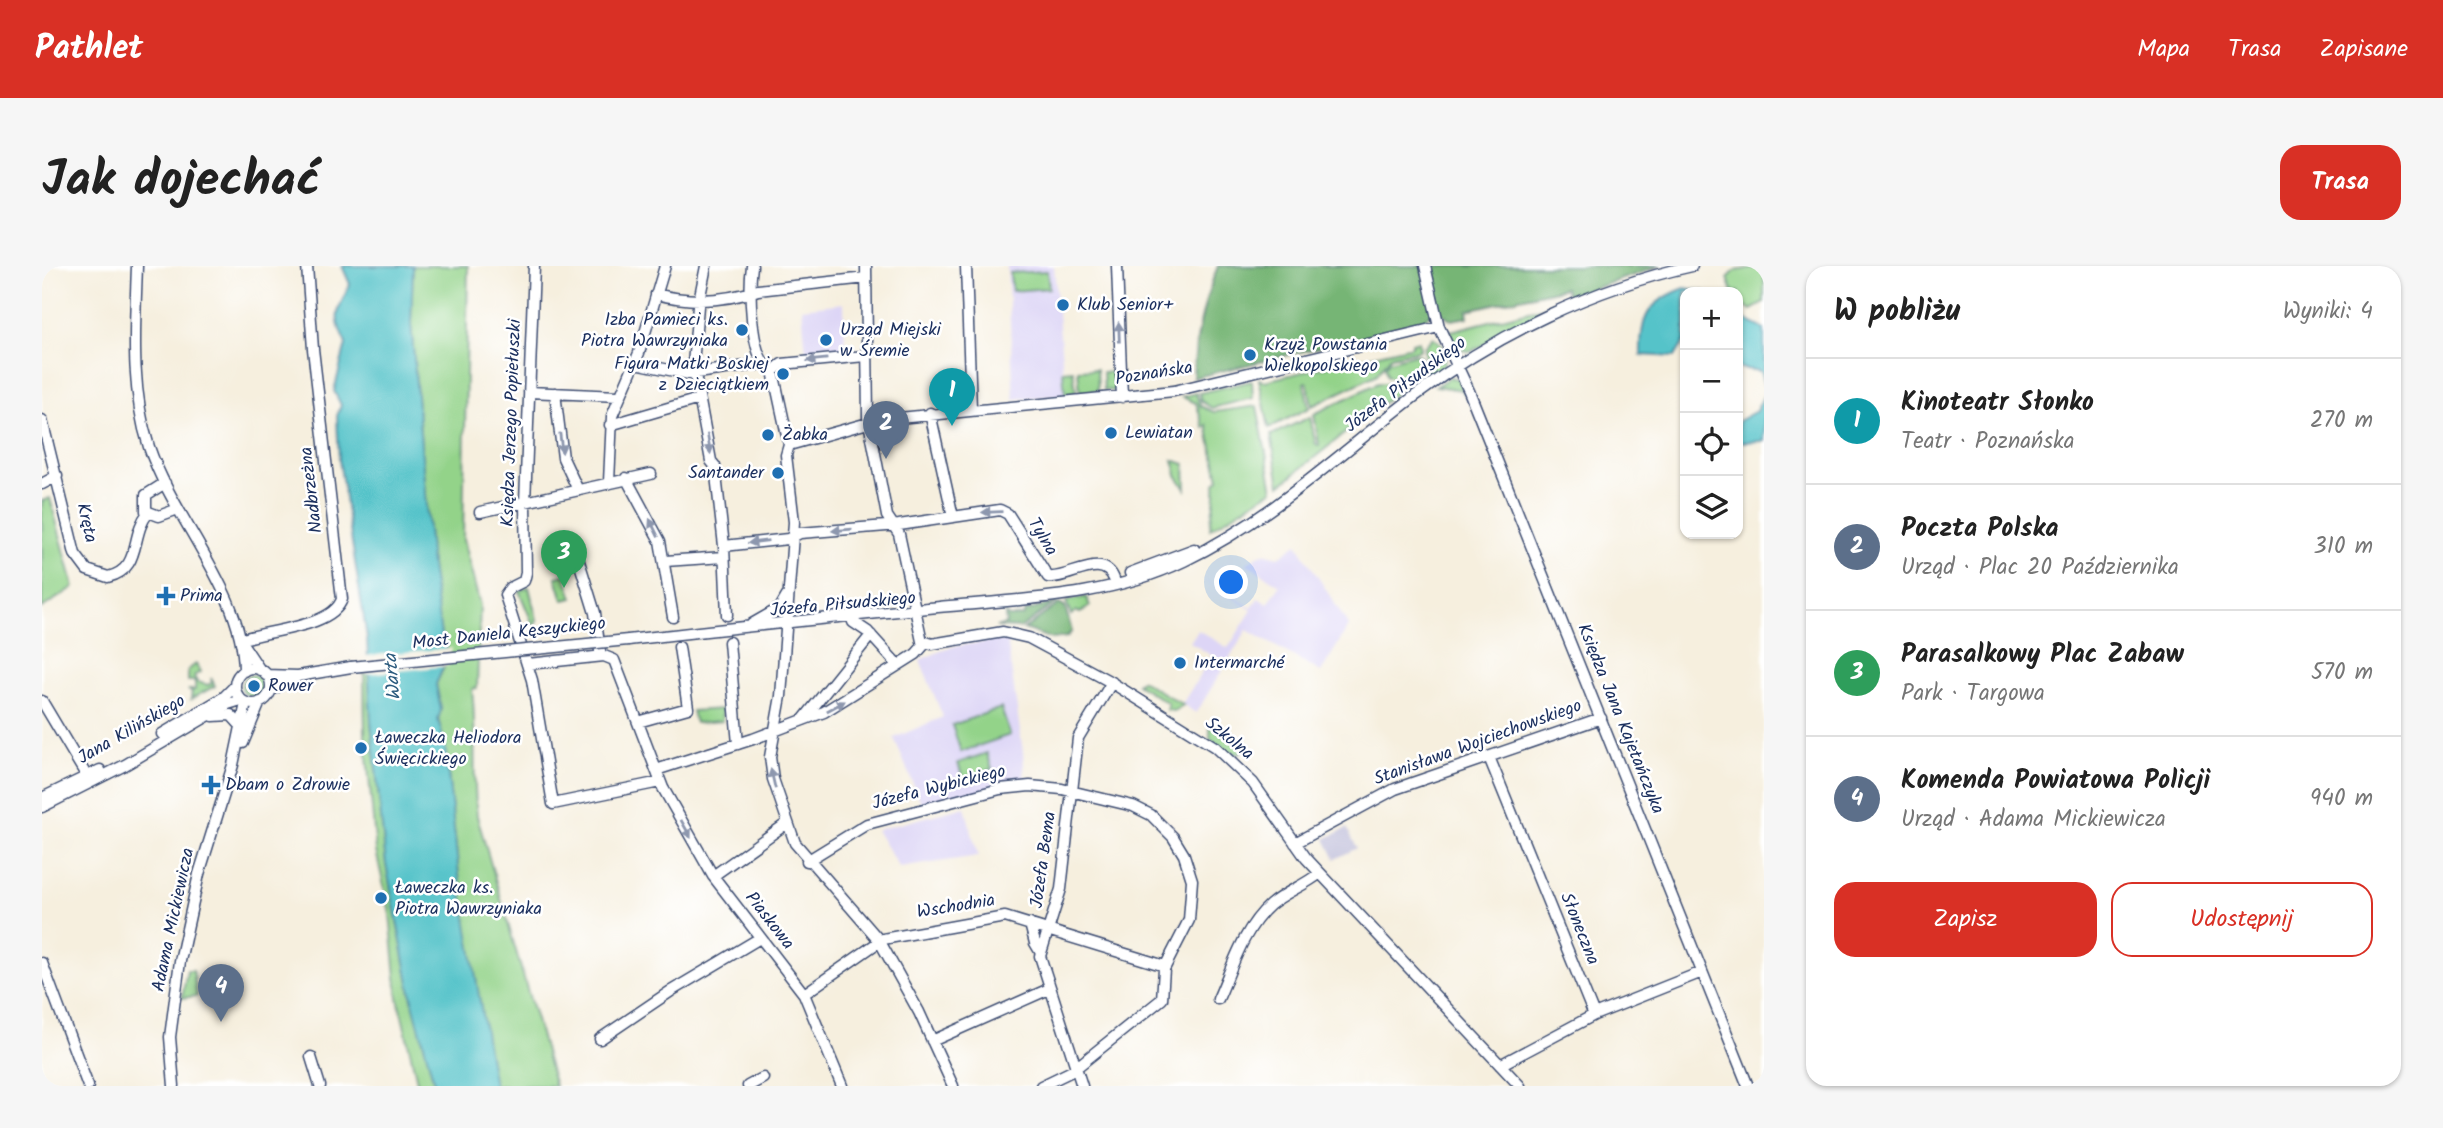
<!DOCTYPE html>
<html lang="pl">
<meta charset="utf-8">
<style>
:root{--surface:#fff;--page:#f6f6f6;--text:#222;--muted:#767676;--line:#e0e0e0;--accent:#d93025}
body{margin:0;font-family:Kalam,sans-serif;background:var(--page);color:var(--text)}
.controls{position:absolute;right:21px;top:21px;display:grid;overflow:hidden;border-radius:14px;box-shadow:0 2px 5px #0004}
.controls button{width:63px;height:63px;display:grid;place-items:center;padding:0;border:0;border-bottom:2px solid var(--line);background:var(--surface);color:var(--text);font:35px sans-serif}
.you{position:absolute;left:1190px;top:317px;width:24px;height:24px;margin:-18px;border:5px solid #fff;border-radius:50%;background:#1a73e8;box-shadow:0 0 0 10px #1a73e833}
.badge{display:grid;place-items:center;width:46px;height:46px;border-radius:50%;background:var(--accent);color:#fff;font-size:23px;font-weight:700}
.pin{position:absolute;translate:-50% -58px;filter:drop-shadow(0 2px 4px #0008)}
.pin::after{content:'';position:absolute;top:37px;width:24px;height:21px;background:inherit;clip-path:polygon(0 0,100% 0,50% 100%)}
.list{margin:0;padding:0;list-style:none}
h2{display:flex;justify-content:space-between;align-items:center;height:91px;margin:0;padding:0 28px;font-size:30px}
h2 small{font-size:23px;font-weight:400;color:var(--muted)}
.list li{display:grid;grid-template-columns:46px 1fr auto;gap:21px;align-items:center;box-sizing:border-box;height:126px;padding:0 28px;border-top:2px solid var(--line)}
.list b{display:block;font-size:26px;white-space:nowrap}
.list p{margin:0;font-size:23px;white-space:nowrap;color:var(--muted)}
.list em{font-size:23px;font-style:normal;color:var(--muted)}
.actions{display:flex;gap:14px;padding:21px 28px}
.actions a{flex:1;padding:16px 0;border:2px solid var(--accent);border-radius:21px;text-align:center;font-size:24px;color:var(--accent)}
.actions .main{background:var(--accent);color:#fff}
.icon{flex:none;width:38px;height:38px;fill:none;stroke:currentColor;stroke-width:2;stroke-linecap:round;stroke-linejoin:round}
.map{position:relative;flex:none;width:1722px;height:820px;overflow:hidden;border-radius:21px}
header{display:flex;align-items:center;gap:42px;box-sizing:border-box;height:98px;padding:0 35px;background:var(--accent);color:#fff}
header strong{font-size:33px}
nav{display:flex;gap:38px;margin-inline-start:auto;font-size:24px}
.intro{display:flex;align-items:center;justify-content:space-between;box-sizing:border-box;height:168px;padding:0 42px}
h1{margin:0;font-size:49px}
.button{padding:18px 32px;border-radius:21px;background:var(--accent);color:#fff;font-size:24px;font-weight:700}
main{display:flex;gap:42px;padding:0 42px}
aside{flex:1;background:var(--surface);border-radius:21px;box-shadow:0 2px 5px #0004}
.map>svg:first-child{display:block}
</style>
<header>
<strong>Pathlet</strong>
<nav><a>Mapa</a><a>Trasa</a><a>Zapisane</a></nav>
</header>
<div class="intro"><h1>Jak dojechać</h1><a class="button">Trasa</a></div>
<main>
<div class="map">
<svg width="1722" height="820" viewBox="0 0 1722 820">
<rect width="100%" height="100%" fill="#fff"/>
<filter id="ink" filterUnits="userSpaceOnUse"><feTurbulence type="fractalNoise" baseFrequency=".0143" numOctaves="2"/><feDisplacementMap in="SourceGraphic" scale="14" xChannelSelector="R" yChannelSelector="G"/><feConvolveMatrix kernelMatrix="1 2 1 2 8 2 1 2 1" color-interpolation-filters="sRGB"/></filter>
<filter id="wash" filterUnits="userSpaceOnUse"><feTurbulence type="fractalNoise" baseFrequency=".00686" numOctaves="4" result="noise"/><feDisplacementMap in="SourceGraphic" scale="28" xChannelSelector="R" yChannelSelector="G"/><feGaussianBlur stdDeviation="1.57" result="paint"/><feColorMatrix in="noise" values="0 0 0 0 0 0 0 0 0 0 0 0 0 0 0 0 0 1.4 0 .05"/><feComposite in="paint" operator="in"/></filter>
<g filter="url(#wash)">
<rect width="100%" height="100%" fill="#f6efde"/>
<path fill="#ddd5f6" d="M965,0H1012L1023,129L972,133Z
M802,37L803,83L764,87L760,42Z
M1255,278L1307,360L1279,406L1205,364L1154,447L1140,438L1170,390L1148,376L1156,364L1186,382L1210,344L1158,311L1210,342L1216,332L1226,338L1238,319L1204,297L1221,287L1237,291Z
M965,373L981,486L983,516L880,539L852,472L901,451L878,394L908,381Z
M923,541L936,590L857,602L834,564Z"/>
<path fill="#c2c1dc" d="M1305,562L1315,582L1293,593L1283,573Z"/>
<path fill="#93d389" stroke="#578174" stroke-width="2" d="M371,0H426L421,274L438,339L435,422L430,423C435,465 430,507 435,550L513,820H452L446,800L417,609L403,480L396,453L399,444L394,418L406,393L405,380L399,369L389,300L369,57Z
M1722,0V37L1709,44L1696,34V26H1691L1686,12L1693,5Z
M1005,5L1007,22L970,25L968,7Z
M1530,34L1428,86L1414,82L1405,66Z
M1391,71C1409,84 1406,102 1389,113L1384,107L1382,81Z
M1377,75L1378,84L1349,90L1334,109L1270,140L1265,116L1262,117L1267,142L1227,162L1217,113L1223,115L1370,80V77Z
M1372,88L1378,89V100L1355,114L1345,110L1343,101L1347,95Z
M1055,103L1056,124L1038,126L1036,104Z
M1031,104L1034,126L1023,129L1021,105Z
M1376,105L1380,106L1238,219L1229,169L1268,151L1274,179H1277L1272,148L1336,117H1357Z
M1061,106H1074L1075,125L1062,124Z
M1408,111L1417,113L1422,128L1420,124L1394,120Z
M1210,115L1211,132L1170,142L1159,135L1157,127Z
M1154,127L1158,140L1172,146L1215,140L1231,224L1168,263C1169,247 1175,232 1173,217L1177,213L1165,159L1162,162L1154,137L1140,131Z
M1131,194L1143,198L1144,223L1136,212Z
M8,232L32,321L0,342V235Z
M523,309L531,332L521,334L514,311Z
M487,321L495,354L492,361L477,325Z
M1044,331L1048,340L1038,347L1034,345L1029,349L1024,335Z
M154,398L158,406L152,410L155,416L166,419L170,417L169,412L173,420L149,433L150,426L146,424H153V415H146V404Z
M328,407L329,456L344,598L371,737L393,820H376L356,732L348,648L334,585L323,469L322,408Z
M200 420a11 11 0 1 1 22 0a11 11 0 1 1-22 0Z
M1099,414L1141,439L1132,445L1125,444L1126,437L1095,418Z
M959,442L968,469L919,486L910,459Z
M680,443V455L653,457L650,445Z
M1168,459L1203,481L1197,488L1187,487L1168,473Z
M945,487L950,503L921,512L916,497Z
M145,704H151L155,730L140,732Z"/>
<path fill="#76b575" stroke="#48726a" stroke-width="2" d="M1176,0H1619L1526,31L1523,22L1425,44L1426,51L1410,54L1399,47L1385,50L1382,56L1151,112C1153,71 1161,37 1176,0Z
M1015,336L978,362L954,361L964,358L963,348L967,351L982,350V346Z
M1017,338L1023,341L1030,365L1025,371L1010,373L982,363Z"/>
<path fill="#55c3c9" stroke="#387994" stroke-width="2" d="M300,0H371L369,57L389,300L399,369L407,387L394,418L399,444L396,453L403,480L417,609L452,820H393L371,737L344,598L329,456L325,372L297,194L295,150L299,139L292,125L304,78C290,50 295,46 308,18Z
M1643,22L1664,26H1643V74L1633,91L1599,89C1598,50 1606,36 1643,22Z
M1696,50L1722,63V119L1718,105L1696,102Z
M1722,129V175L1696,176V155L1714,145Z"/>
<path fill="#f6efde" d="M410,382L406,400L324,408L322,390Z"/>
</g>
<g filter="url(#ink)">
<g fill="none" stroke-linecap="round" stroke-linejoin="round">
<g stroke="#3c4c71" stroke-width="13">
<path id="minor" d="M95,0C93,60 88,122 107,181C132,255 202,326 202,405
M492,0L483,237L484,307L482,315L468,322L463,329L490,414L511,538L618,516
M664,0L656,40L651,98L669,195L673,200L682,280L685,349
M710,0C707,21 708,89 726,101
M924,0L929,143
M1075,0L1080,131
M1383,0L1397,61L1427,125L1706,820
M614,28C648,37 684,35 716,24L824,12
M593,97L647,108L720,98
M731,105L747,179L744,189L752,256L739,430L728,491L731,513L753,577L837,674L877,746L911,820
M731,105L740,98L823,90
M487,126L576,130
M513,127L521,192L536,224
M888,147L911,251
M0,154L33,288L45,304L66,311C100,303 88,269 106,247
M568,159L657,133
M747,179L837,154L1132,125L1397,61
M584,212L618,275L631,351
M567,216L570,150L597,87L623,0
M123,217L104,229V245L117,250L136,243
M0,218L15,210
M438,246L609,208
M682,280L746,273L758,267L857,259L958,244L966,248L1006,311C1026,314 1061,285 1072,313
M536,292L553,347L558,385
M623,295L682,291
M1088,307L1152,283
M811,356L826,366L855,398
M710,358L738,342L745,330
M201,373C227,364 291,361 300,333L271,83L265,0
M586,374C686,362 786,352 886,342C973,333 1061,334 1142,295C1229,253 1297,188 1373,130C1455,68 1550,22 1650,0
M881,375L890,378L961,366L987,372L1067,415L1173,481L1211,517L1264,592L1478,820
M687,376L696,478
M202,380L218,404
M486,398L562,390L572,394L621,522L671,610L762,728L800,820
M193 420a18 18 0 1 1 36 0a18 18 0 1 1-36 0Z
M224,409L256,410L309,401
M228,425L256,410
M0,435L47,514
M171,450L189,449L199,460
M761,454L829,369
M596,456L646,442L637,381
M120,468L182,431L193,420
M201,477L218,436
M1447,491L1552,749L1458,799
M614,504L711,473L782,446L874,388L881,380L857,268L845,250L826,151L824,0
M0,532L58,504
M0,541L83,499L186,438L199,434
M1253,577L1353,523L1559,452
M765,595L825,558L958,523L988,520L1020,523L1091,540L1109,549L1131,571L1142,589L1150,614L1147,654L1122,703L1120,733L1030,805L999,820
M671,610L744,558
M988,658L993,677L999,687
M0,697L46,820
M762,728L841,673L963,651L1123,700
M1176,733C1190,702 1201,663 1228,639C1243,626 1262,620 1278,607
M1552,749L1660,706
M558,773L629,725L718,672
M890,775L1007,723
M269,791L278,820
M132,820L128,771L138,695L157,608L191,499L204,437
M706,820L721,812
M1040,820L998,690L1019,623L1036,472L1070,416"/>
</g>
<use href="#minor" stroke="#fff" stroke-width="10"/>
<g stroke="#3c4c71" stroke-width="13" stroke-linecap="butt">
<path id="minor-bridge" d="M309,401L586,374"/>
</g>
<use href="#minor-bridge" stroke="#fff" stroke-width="10"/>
</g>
<defs><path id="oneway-solid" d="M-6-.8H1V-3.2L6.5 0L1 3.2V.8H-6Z" transform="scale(1.75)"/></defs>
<g fill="#8d97ae">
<use href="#oneway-solid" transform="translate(1077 66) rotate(-92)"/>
<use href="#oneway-solid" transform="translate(775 94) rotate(174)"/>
<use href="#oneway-solid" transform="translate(519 177) rotate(83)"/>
<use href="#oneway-solid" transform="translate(667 178) rotate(81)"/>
<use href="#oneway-solid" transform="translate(950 246) rotate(178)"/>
<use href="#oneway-solid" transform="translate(612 262) rotate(-116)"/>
<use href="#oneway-solid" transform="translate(800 264) rotate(175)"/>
<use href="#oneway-solid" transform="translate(716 276) rotate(173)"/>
<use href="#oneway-solid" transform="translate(794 440) rotate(-29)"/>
<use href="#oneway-solid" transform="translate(731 513) rotate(-103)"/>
<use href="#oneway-solid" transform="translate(644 563) rotate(61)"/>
</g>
</g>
<g fill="#1f6fb2" stroke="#fff" stroke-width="2.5">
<circle cx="1021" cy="39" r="7"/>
<circle cx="700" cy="64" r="7"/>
<circle cx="784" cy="74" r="7"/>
<circle cx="1208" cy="89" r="7"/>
<circle cx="741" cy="108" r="7"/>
<circle cx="1069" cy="167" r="7"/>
<circle cx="726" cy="169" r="7"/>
<circle cx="736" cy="207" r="7"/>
<path d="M120.5 319.5h7v7h7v7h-7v7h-7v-7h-7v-7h7z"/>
<circle cx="1138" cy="397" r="7"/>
<circle cx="212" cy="420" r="7"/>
<circle cx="319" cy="482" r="7"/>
<path d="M165.5 508.5h7v7h7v7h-7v7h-7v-7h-7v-7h7z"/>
<circle cx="339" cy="632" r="7"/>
</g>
<g text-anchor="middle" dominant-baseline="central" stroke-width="5" stroke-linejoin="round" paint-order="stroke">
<g font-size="18" fill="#1b2f5e" stroke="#fff" text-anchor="start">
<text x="1035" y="39">Klub Senior+</text>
<text x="686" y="54" text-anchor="end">Izba Pamieci ks.<tspan x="686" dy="21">Piotra Wawrzyniaka</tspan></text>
<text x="798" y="64">Urząd Miejski<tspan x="798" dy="21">w Śremie</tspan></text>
<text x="1222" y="79">Krzyż Powstania<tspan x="1222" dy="21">Wielkopolskiego</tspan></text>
<text x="727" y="98" text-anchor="end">Figura Matki Boskiej<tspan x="727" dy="21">z Dzieciątkiem</tspan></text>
<text x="1083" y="167">Lewiatan</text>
<text x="740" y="169">Żabka</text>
<text x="722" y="207" text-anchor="end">Santander</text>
<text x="138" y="330">Prima</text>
<text x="1152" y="397">Intermarché</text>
<text x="226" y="420">Rower</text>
<text x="333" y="472">Ławeczka Heliodora<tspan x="333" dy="21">Święcickiego</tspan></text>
<text x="183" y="519">Dbam o Zdrowie</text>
<text x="353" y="622">Ławeczka ks.<tspan x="353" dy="21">Piotra Wawrzyniaka</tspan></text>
</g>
<g font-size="18" fill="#1b2f5e" stroke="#fff">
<text transform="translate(1112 108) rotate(-9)">Poznańska</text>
<text transform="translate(1364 119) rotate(-37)">Józefa Piłsudskiego</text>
<text transform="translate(470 157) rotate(-88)">Księdza Jerzego Popiełuszki</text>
<text transform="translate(270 224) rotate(-97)">Nadbrzeżna</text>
<text transform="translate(44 257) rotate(77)">Kręta</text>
<text transform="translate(1000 271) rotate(59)">Tylna</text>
<text transform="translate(801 339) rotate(-5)">Józefa Piłsudskiego</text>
<text transform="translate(467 368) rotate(-6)">Most Daniela Kęszyckiego</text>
<text transform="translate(1578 453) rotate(68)">Księdza Jana Kajetańczyka</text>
<text transform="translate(90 464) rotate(-30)">Jana Kilińskiego</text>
<text transform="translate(1187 473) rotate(39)">Szkolna</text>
<text transform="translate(1436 477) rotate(-20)">Stanisława Wojciechowskiego</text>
<text transform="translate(897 522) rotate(-14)">Józefa Wybickiego</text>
<text transform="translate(1002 594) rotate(-82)">Józefa Bema</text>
<text transform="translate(914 641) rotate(-9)">Wschodnia</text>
<text transform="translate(132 654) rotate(-78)">Adama Mickiewicza</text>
<text transform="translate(727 655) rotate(52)">Piaskowa</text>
<text transform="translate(1537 663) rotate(68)">Słoneczna</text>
</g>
<g font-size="19" font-style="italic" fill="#2c5b7e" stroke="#fff">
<text transform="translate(351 411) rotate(-95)">Warta</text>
</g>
</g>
</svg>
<div class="controls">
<button>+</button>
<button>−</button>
<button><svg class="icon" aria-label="locate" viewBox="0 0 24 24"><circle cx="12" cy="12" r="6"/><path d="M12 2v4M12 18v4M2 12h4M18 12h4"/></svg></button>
<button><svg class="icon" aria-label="layers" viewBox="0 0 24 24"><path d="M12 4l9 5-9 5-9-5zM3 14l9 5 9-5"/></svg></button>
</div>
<div class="you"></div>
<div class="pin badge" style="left:910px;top:160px;background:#0f9aa8">1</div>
<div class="pin badge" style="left:844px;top:193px;background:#5c6f8a">2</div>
<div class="pin badge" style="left:522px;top:322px;background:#2e9e5b">3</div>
<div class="pin badge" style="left:179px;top:756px;background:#5c6f8a">4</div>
</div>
<aside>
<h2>W pobliżu<small>Wyniki: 4</small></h2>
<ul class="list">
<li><span class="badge" style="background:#0f9aa8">1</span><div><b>Kinoteatr Słonko</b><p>Teatr · Poznańska</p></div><em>270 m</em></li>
<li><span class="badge" style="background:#5c6f8a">2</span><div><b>Poczta Polska</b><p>Urząd · Plac 20 Października</p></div><em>310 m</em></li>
<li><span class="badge" style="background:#2e9e5b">3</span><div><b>Parasalkowy Plac Zabaw</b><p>Park · Targowa</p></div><em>570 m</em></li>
<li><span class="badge" style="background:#5c6f8a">4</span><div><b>Komenda Powiatowa Policji</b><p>Urząd · Adama Mickiewicza</p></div><em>940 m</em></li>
</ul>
<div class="actions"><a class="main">Zapisz</a><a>Udostępnij</a></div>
</aside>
</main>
